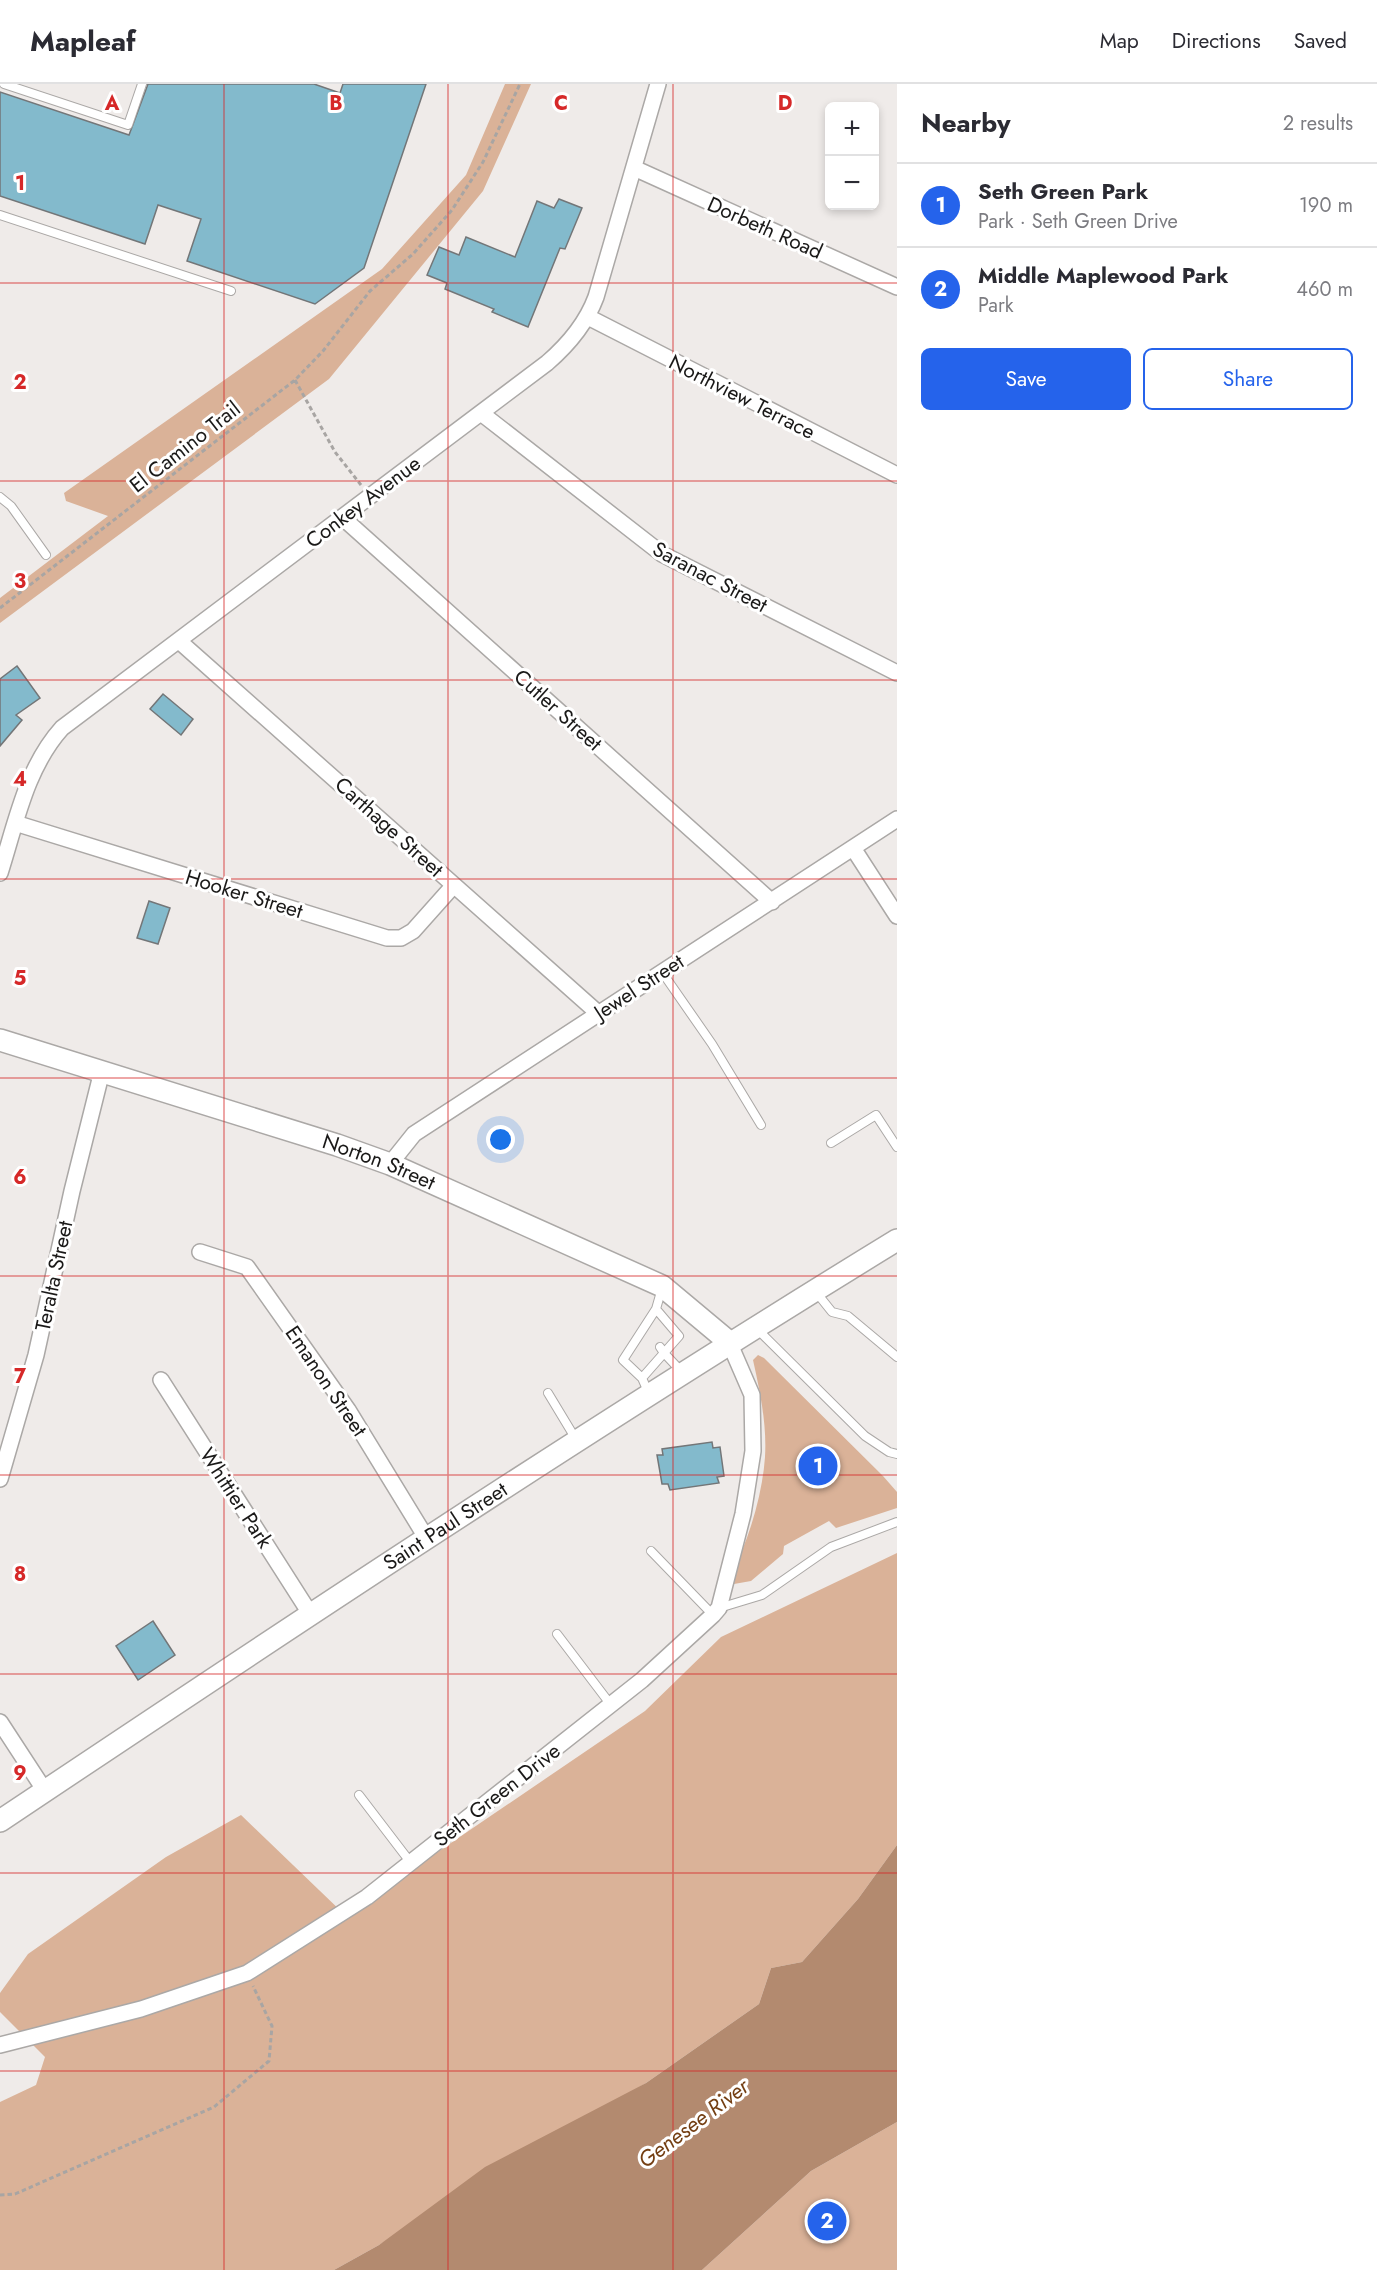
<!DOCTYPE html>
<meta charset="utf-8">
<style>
:root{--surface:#fff;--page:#f7f7f7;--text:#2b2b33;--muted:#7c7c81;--line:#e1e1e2;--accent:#2563eb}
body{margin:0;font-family:Jost,sans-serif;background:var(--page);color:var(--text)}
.controls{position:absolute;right:18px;top:18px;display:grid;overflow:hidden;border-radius:9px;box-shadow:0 3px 9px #0003}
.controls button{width:54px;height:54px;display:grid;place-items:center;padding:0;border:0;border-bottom:2px solid var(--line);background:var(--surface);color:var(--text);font:30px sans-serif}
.you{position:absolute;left:501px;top:1056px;width:21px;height:21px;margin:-15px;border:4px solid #fff;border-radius:50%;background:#1a73e8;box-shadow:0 0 0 9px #1a73e833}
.badge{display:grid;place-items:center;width:39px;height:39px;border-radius:50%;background:var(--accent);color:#fff;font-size:20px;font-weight:700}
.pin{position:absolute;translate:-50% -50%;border:3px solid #fff;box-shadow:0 2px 6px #0006}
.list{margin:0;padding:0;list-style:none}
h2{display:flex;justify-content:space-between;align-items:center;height:78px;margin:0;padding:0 24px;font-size:26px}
h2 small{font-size:20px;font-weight:400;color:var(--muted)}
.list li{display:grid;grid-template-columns:39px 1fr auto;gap:18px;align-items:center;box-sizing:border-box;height:84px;padding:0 24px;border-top:2px solid var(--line)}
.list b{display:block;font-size:22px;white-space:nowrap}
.list p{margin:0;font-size:20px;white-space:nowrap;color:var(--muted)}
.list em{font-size:20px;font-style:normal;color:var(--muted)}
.actions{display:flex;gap:12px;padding:18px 24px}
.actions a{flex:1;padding:14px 0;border:2px solid var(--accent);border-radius:9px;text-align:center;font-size:21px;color:var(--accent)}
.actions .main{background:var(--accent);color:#fff}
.map{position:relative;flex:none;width:897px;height:2186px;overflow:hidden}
header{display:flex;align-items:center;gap:36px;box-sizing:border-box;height:84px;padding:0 30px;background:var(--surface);border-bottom:2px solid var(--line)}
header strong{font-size:28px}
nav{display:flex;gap:33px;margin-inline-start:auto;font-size:21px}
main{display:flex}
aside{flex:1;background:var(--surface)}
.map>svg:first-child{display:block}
</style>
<header>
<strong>Mapleaf</strong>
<nav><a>Map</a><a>Directions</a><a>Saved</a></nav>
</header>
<main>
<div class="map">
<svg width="897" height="2186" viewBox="0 0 897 2186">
<rect width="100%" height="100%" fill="#efebe9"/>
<path fill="#dab298" d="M505,0H531L483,107L329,295L0,539V514L108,432L66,417L64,409L382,185L466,91Z
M758,1271L764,1274L883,1392L897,1408V1424L836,1444L829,1437L784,1462L783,1470L751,1497L734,1500L732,1497V1490C749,1453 762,1414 765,1373C767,1341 760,1307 753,1276Z
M897,1469V1761L858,1815L802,1878L771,1884L759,1920L646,1999L379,2161L334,2186H0V2018L36,2001L45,1973L0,1928V1909L28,1870L166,1773L241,1731L345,1831L645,1627L721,1553Z
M897,2038V2186H702L811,2087Z"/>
<path fill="#b38a6f" d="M897,1761V2038L811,2087L702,2186H334L379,2161L485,2083L646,1999L759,1920L771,1884L802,1878L858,1815Z"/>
<path fill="#83bacc" stroke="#737678" stroke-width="1.5" d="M148,0H314L340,9L343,0H426L364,184L315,220L187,177L201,135L158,121L145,160L0,112V8L129,51Z
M559,115L582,124L565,165L560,164L528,243L492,228L494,225L445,205L447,199L427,191L439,163L459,171L466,153L515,173L537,117L554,124Z
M17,582L40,614L16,631L22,636L0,662V595Z
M163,610L193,635L181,651L150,625Z
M149,817L170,824L158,860L137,854Z
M712,1358L713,1364L720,1363L724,1392L717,1393L719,1399L670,1406L668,1400H662L657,1371H663L662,1365Z
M153,1537L175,1571L138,1596L116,1562Z"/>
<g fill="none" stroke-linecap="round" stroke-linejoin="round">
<g stroke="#aba8a6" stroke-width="10">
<path id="lane" d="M4,0L128,41L142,0
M0,131L231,207
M0,413L11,422L46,471
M662,888L712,960L761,1041
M831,1059L876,1031L897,1063
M816,1208L832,1228L848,1232L897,1273
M756,1244L865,1352L889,1368L897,1370
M660,1263L664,1269L679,1252L656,1225L662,1204
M642,1294L623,1276L656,1225
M548,1309L577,1357
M649,1310L642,1294L664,1269L681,1287
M651,1467L713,1531
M719,1524L762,1511L831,1463L897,1438
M557,1550L611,1621
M359,1711L411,1779"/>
</g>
<g stroke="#aba8a6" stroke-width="18">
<path id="street" d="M634,84L897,203
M588,233L897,391
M481,329L662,470L897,589
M343,434L772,818
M179,557L598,929
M15,739L387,854H401L413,847L454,801
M853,764L897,832
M0,789C16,739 26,684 62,644L547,279C569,260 586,240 596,213L658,0
M390,1080L414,1050L897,735
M200,1168L247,1183L348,1326L427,1455
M161,1296L311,1531
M0,1395L36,1271L72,1107L102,987
M0,1638L45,1707
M0,1961L141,1925L247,1889L367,1813L642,1596L713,1531L719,1524L743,1430L753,1367L752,1311L729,1258"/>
</g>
<g stroke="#aba8a6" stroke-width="24">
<g id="secondary">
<path id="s1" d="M0,956L337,1061L390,1080L662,1202L729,1258"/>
<path id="s2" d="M0,1737C296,1539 593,1342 897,1156"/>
</g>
</g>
<path stroke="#a8a5a3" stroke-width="3" stroke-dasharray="4.5 3" stroke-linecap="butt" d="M295,296L335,368L361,401
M0,524L295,296L323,267L370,207L413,170L452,126L483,78L520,0
M0,2111L15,2110L214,2023L269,1977L272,1942L253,1902"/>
<use href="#lane" stroke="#fff" stroke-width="8"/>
<use href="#street" stroke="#fff" stroke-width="15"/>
<use href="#secondary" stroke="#fff" stroke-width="21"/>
</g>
<path fill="none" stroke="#d62828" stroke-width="1.5" stroke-opacity="0.55" d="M224,0V2186M448,0V2186M673,0V2186M0,199H897M0,397H897M0,596H897M0,795H897M0,994H897M0,1192H897M0,1391H897M0,1590H897M0,1789H897M0,1987H897"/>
<g text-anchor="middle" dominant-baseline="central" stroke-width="6" stroke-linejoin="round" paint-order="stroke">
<g font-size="21" fill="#1a1918" stroke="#fff">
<text transform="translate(765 144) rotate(24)">Dorbeth Road</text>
<text transform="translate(742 313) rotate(27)">Northview Terrace</text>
<text transform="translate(185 363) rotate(-38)">El Camino Trail</text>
<text transform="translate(363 418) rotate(-37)">Conkey Avenue</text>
<text transform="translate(710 493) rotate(28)">Saranac Street</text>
<text transform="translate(558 626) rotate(42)">Cutler Street</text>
<text transform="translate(389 743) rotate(42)">Carthage Street</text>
<text transform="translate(244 810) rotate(17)">Hooker Street</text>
<text transform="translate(639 903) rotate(-33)">Jewel Street</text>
<text stroke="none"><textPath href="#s1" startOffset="398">Norton Street</textPath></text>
<text transform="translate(54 1192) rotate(-78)">Teralta Street</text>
<text transform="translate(326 1297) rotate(56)">Emanon Street</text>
<text transform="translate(236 1414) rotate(57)">Whittier Park</text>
<text stroke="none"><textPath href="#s2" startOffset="534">Saint Paul Street</textPath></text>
<text transform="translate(497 1711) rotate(-38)">Seth Green Drive</text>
</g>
<g font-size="22" font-style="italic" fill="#743f13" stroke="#fff">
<text transform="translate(693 2039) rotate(-37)">Genesee River</text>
</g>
</g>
<g font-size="20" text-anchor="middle" font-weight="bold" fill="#d62828" stroke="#fff" stroke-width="6" stroke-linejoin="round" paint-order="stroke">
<text x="112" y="26">A</text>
<text x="336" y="26">B</text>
<text x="561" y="26">C</text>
<text x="785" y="26">D</text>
<text x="20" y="106">1</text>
<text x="20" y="305">2</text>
<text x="20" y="504">3</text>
<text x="20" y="702">4</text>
<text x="20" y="901">5</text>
<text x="20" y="1100">6</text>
<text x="20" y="1299">7</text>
<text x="20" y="1497">8</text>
<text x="20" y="1696">9</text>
</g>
</svg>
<div class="controls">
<button>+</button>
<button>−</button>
</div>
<div class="you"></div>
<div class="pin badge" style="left:818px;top:1382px">1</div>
<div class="pin badge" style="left:827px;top:2137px">2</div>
</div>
<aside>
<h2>Nearby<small>2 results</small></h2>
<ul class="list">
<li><span class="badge">1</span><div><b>Seth Green Park</b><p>Park · Seth Green Drive</p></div><em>190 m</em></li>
<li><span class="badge">2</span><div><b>Middle Maplewood Park</b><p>Park</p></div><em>460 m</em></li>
</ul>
<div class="actions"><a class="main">Save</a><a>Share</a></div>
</aside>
</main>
